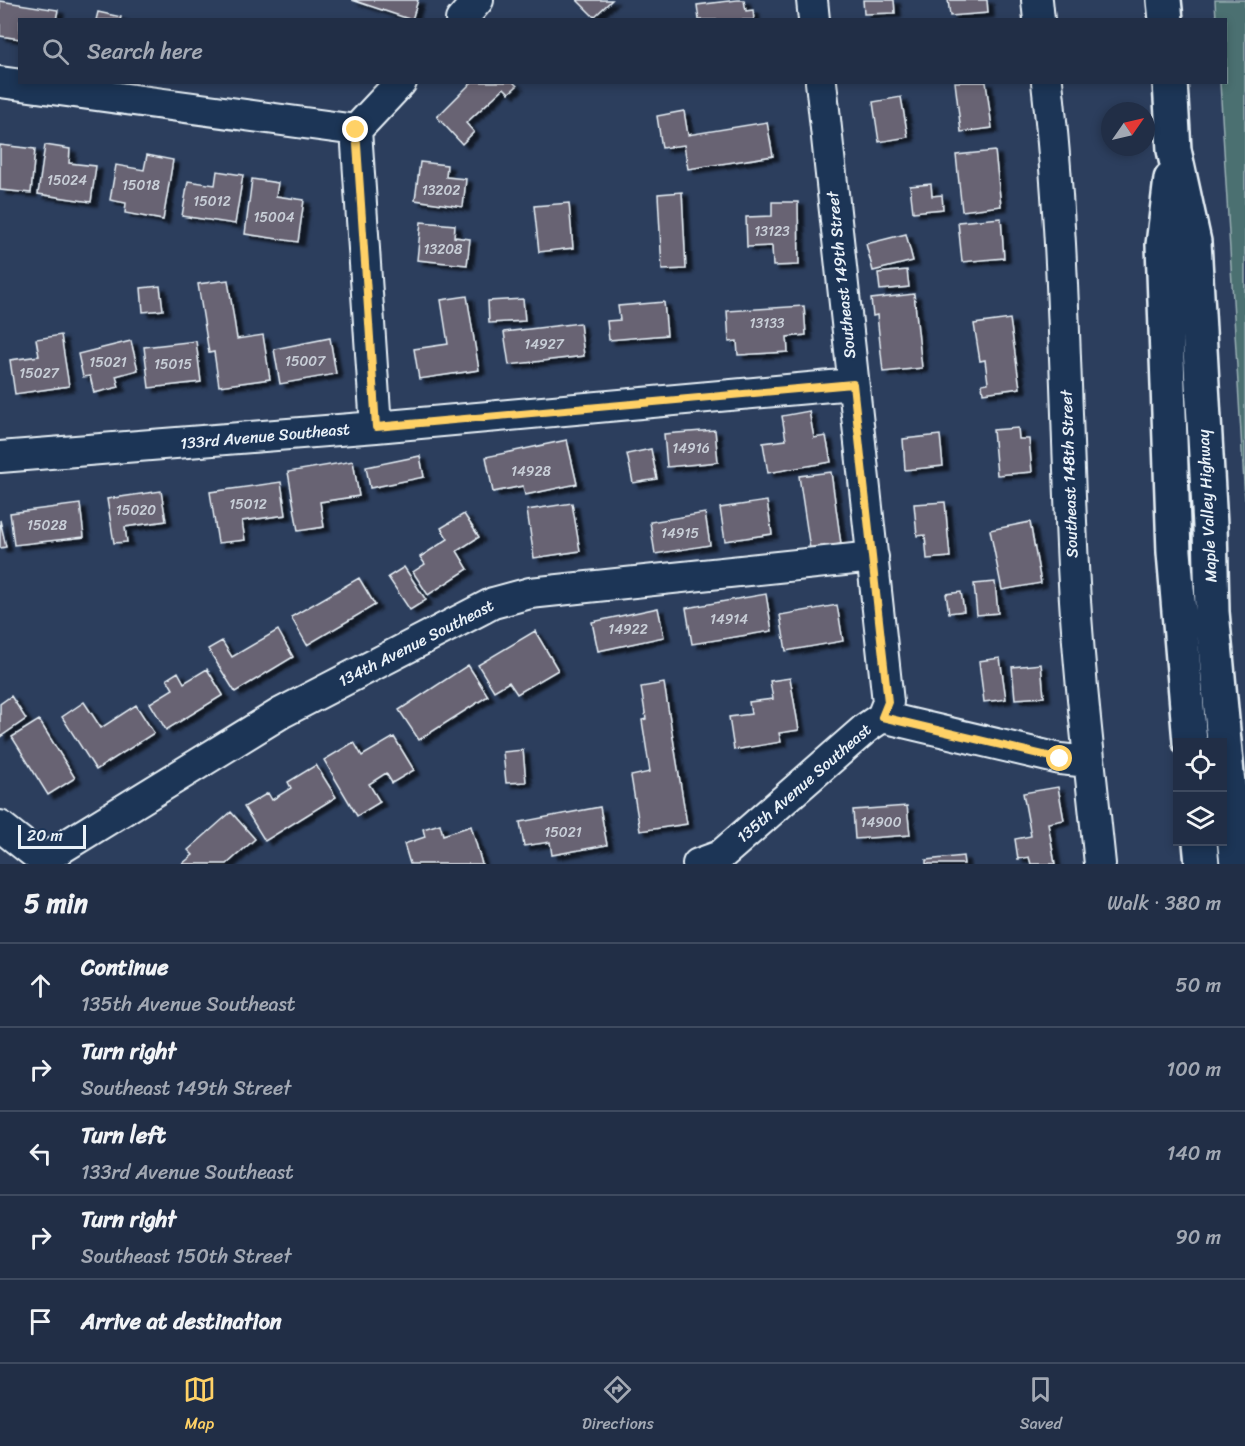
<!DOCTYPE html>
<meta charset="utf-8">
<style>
:root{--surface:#212e46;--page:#29364d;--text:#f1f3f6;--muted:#a2a8b3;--line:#3e4a5f;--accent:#ffd166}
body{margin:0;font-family:Sriracha,sans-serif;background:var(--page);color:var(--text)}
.controls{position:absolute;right:18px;bottom:18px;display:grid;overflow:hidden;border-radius:0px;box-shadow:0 3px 9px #0003}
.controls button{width:54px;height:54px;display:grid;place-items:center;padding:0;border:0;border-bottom:2px solid var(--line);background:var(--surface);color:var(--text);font:30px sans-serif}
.compass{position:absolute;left:1101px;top:102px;width:54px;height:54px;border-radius:50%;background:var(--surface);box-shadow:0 3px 9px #0003;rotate:56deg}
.scale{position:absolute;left:18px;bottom:15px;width:68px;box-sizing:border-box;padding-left:6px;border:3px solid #e8f1f8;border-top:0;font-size:16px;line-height:21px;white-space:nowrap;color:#e8f1f8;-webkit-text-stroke:4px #1d3557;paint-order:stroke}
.stop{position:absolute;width:18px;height:18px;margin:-14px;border:4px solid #ffd166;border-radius:50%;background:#fff}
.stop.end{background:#ffd166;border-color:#fff;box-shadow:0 2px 6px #0008}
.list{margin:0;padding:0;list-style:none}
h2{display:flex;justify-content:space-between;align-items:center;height:78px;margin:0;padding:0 24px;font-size:26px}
h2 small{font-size:20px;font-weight:400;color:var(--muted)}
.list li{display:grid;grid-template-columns:39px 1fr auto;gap:18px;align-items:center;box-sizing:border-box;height:84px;padding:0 24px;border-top:2px solid var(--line)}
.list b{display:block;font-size:22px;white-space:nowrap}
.list p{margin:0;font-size:20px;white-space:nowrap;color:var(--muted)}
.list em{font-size:20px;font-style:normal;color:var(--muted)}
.icon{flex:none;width:33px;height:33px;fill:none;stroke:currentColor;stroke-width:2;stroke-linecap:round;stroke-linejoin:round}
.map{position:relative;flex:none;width:1245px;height:864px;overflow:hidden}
.search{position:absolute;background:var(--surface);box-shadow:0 3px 9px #0003;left:18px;right:18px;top:18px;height:66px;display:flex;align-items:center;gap:15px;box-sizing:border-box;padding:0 21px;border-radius:0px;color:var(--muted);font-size:22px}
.sheet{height:498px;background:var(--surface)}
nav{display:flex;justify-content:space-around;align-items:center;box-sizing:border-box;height:84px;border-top:2px solid var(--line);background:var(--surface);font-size:16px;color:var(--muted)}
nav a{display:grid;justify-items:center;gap:3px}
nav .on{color:var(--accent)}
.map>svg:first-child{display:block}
</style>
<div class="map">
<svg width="1245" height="864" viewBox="0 0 1245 864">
<defs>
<filter id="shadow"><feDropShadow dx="6" dy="4" stdDeviation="1.5" flood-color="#0009"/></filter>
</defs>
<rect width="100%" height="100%" fill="#2c3e5d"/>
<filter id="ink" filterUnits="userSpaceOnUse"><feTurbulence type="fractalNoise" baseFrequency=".0167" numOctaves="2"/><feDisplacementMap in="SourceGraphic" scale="12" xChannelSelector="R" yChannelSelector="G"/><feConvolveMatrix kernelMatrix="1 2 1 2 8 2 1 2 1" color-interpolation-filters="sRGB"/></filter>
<g filter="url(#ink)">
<path fill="#4b6f71" stroke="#9ab0b4" stroke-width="1.5" d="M1215,0H1245V500L1220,83L1226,82V20L1216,19Z"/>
<path fill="#686373" stroke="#e8f1f8" stroke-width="1.5" filter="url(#shadow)" d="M352,0H418L412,20Z
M577,0H612L594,17Z
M737,0H744L746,11L753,10L754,20H699L697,5Z
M863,0H894L895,13L864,14Z
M948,0H987L988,13L950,16Z
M0,1L58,10L56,20H20V39L0,36Z
M98,12L121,17L120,20H96Z
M472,82H513L517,86L509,93L504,88L466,123L474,132L462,144L437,117Z
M955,82H986L992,128L961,132Z
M901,97L908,137L879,142L873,102Z
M684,111L688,135L767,122L773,156L688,169L684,145L662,148L657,116Z
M0,145L35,149L31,193L0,190Z
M45,145L70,149L69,163L96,166L91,202L38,194Z
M995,151L1001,206L962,211L956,155Z
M147,155L173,160L163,220L125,213L126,203L110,200L116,165L144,170Z
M420,162L447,165L446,177L466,179L463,207L415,200Z
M217,171L243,175L235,224L182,216L188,181L215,185Z
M252,179L278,183L276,196L304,200L298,242L245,234Z
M931,184L932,196L942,195L943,209L913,212L910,186Z
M682,192L686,269L662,270L658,194Z
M772,202H798L799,265L773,266L772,246L747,247L746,217L772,216Z
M569,203L573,248L539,252L534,206Z
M1001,218L1004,258L962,262L958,222Z
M421,222L455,225L454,237L470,239L467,265L417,260Z
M906,234L913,261L873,271L866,244Z
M907,270L909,287L880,290L878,273Z
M228,280L237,339L263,335L270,379L219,386L214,352L209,353L198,284Z
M160,286L163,310L143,312L141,288Z
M914,294L922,368L883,372L877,315L873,316L871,299Z
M467,296L479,370L419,379L414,349L448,344L441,300Z
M523,299L525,321L489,323L488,301Z
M664,302L667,335L609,340L607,321L620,320L618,306Z
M804,306L806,335L787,337L788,352L738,355L737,341L729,342L727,311Z
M1010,319L1020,388L983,393L982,384L988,383L985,360L980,361L974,324Z
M580,323L584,356L509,365L504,332Z
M61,335L69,386L15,394L10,360L39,356L36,339Z
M330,338L336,374L280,384L274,349Z
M131,341L138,370L116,376L119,387L94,393L90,376L83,377L78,354Z
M196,341L201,382L149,388L144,347Z
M809,411L814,438L826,436L831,462L768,473L763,443L786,440L782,416Z
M1018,428L1019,439H1029L1032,472L997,475L993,430Z
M715,430L718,462L667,467L664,434Z
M940,435L943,466L905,470L903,439Z
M567,440L577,484L525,495L523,486L493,492L486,457Z
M651,449L657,479L633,483L627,454Z
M420,456L424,477L370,488L366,467Z
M353,461L359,496L320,502L324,527L298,531L288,472Z
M831,472L841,544L810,549L799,476Z
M281,482L286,515L242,521L245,540L218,543L210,492Z
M161,491L166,521L125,527L127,542L114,543L107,499Z
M767,501L772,534L725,541L720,508Z
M945,502L950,557L927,559L925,535L917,536L914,504Z
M572,503L580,551L534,558L527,510Z
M80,504L84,537L14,545L10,513Z
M705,513L710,545L655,554L650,522Z
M464,514L479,537L457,551L468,569L428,595L413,572L425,564L420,557L448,539L441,528Z
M0,520L6,547L0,548Z
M1030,522L1041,583L1002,590L990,530Z
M404,567L426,600L410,610L388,577Z
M359,578L375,605L307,645L291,617Z
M995,582L998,613L977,615L974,584Z
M961,592L964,611L949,613L946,594Z
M766,594L772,631L692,644L686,608Z
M837,605L843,641L786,651L780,615Z
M658,608L664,637L598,651L592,622Z
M278,630L293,657L235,692L208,649L222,641L232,657Z
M535,631L558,670L517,694L509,682L494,691L478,665Z
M1000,658L1006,699L984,702L979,661Z
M1041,664L1044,697L1015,699L1012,667Z
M468,665L488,696L419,740L399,710Z
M207,669L223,695L166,730L150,703L173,689L167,679L178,672L184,683Z
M790,678L799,730L779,733L781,742L734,750L729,717L751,714L749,702L773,699L770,681Z
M664,683L687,824L640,831L631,776L650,772L642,720L646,719L641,687Z
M11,696L26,719L0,737V704Z
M84,702L101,728L136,705L154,733L96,770L62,717Z
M39,720L75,778L48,795L12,737Z
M394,737L414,770L392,783L386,773L369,784L380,802L357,816L324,760L354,742L362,756Z
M523,750L526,782L506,783L503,752Z
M316,765L336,797L265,841L244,807L268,793L272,800L291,788L288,782Z
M1058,787L1064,820L1048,823L1055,864H1031L1029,857L1018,859L1015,839L1031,836L1023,793Z
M907,806L910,835L855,839L853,810Z
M600,807L607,845L552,855L550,842L524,846L520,822Z
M231,812L255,839L227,864H182L193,855L188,850Z
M440,824L443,835L471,826L482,864H410L404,844L425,837L423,829Z
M963,856L964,864H926V860Z"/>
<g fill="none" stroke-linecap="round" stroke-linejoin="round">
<g stroke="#e8f1f8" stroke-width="34">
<path id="minor" d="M812,0L814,20
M1037,0L1039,20
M461,20L478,0
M0,82L356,130
M821,82L888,702L882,717
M1047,82C1065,243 1065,405 1073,566C1078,666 1090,765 1100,864
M376,427L356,130L401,82
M0,457L376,427L853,384
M0,826L48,864
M42,860L281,713L493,603L530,593L873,557
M698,864L720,856L866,728L882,717L1060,759L1089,762"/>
</g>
<g stroke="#e8f1f8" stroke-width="38">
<path id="major" d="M1164,0L1166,20
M1170,82L1174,150L1194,242L1210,526L1212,612L1227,774L1237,864
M1171,179L1163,245L1174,552L1190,742
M1200,842L1202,864"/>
</g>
<use href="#minor" stroke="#1d3557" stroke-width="30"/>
<use href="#major" stroke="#1d3557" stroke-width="33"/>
</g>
</g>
<g fill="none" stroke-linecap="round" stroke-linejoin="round" filter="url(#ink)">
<path stroke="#ffd166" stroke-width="8" d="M356,130L376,427L853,384L888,702L882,717L1060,759"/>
</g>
<g text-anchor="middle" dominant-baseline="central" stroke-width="4.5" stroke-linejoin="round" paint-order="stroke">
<g font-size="14" fill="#c8ced7">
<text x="67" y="180">15024</text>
<text x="141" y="185">15018</text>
<text x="441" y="190">13202</text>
<text x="212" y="201">15012</text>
<text x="274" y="217">15004</text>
<text x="772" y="231">13123</text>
<text x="443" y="249">13208</text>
<text x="767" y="323">13133</text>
<text x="544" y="344">14927</text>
<text x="305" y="361">15007</text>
<text x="108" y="362">15021</text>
<text x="173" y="364">15015</text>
<text x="39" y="373">15027</text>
<text x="691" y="448">14916</text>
<text x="531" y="471">14928</text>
<text x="248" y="504">15012</text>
<text x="136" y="510">15020</text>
<text x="47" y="525">15028</text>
<text x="680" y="533">14915</text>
<text x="729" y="619">14914</text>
<text x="628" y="629">14922</text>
<text x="881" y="822">14900</text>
<text x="563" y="832">15021</text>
</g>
<g font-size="16" fill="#e8f1f8" stroke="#1d3557">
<text transform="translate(841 275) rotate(-96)">Southeast 149th Street</text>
<text transform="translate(265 436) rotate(-5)">133rd Avenue Southeast</text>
<text transform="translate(1069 474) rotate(-92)">Southeast 148th Street</text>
<text transform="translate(1207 506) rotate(-93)">Maple Valley Highway</text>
<text transform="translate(416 643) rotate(-27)">134th Avenue Southeast</text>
<text transform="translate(804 783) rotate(-41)">135th Avenue Southeast</text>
</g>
</g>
</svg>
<div class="controls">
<button><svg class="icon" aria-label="locate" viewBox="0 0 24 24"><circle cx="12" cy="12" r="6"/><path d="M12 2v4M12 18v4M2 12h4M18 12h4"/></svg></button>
<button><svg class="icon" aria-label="layers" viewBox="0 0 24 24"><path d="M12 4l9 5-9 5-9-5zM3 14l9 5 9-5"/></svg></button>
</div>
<svg class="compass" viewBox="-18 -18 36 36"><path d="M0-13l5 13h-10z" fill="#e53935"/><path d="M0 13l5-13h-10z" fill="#a2a8b3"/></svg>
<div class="scale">20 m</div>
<div class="stop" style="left:1060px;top:759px"></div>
<div class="stop end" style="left:356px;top:130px"></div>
<div class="search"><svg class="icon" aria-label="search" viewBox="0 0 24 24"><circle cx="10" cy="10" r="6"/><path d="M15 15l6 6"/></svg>Search here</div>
</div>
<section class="sheet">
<h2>5 min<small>Walk · 380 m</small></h2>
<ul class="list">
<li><svg class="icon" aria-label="ahead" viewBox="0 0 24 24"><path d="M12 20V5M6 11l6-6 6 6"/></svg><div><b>Continue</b><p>135th Avenue Southeast</p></div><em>50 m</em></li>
<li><svg class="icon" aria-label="right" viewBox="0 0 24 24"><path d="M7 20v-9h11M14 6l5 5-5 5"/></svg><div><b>Turn right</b><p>Southeast 149th Street</p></div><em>100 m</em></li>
<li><svg class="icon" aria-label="left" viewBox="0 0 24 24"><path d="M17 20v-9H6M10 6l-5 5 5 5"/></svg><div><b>Turn left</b><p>133rd Avenue Southeast</p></div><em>140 m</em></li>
<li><svg class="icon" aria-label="right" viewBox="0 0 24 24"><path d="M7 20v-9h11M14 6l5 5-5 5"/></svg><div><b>Turn right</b><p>Southeast 150th Street</p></div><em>90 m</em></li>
<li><svg class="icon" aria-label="arrive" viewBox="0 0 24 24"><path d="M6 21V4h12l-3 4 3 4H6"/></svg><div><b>Arrive at destination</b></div></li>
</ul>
</section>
<nav>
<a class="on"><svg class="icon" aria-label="map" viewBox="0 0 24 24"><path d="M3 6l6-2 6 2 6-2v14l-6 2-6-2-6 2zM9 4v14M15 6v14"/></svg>Map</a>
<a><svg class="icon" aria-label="directions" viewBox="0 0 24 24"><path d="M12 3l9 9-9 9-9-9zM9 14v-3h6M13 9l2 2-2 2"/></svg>Directions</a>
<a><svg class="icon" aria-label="saved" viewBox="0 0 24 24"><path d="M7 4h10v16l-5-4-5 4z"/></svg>Saved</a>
</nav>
